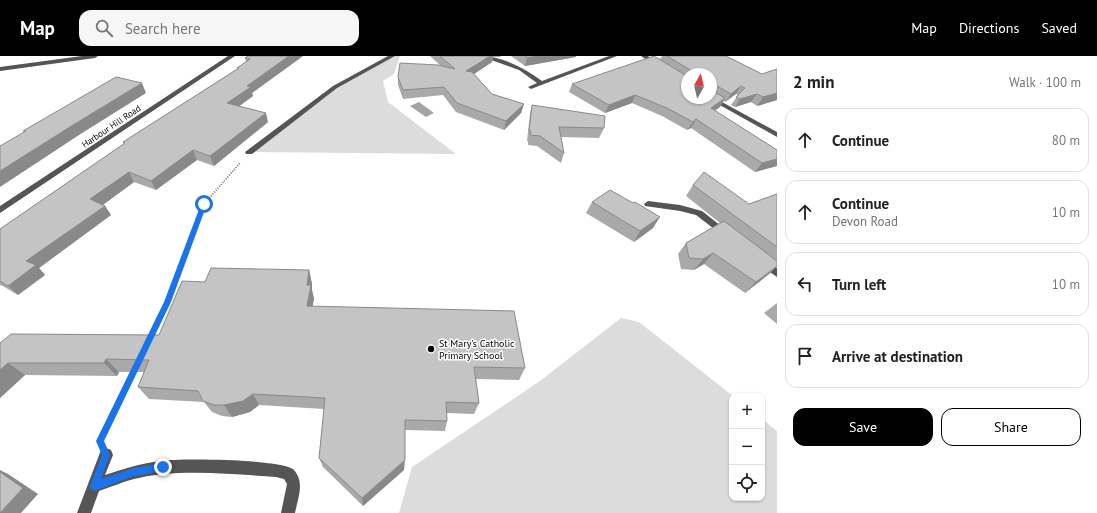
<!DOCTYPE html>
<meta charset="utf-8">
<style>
:root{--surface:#fff;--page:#f6f6f6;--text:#202124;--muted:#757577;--line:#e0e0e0;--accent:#000}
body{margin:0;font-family:"PT Sans",sans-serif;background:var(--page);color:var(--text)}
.controls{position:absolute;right:12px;bottom:12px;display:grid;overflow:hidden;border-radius:8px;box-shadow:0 1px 3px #0004}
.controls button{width:36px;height:36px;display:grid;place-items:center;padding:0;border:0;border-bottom:1px solid var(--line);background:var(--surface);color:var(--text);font:20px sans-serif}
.compass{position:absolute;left:681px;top:12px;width:36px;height:36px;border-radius:50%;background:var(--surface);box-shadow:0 1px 3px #0004;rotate:8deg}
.stop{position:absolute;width:12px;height:12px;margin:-9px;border:3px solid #1a73e8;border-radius:50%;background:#fff}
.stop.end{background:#1a73e8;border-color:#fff;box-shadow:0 1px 4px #0008}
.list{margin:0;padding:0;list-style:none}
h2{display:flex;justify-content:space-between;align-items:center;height:52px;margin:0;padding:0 16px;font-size:17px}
h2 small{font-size:13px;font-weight:400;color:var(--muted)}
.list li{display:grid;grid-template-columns:26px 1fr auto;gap:12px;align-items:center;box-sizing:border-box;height:64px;margin:0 8px 8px;padding:0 8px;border:1px solid var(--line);border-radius:12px}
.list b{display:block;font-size:15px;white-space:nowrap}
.list p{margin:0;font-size:13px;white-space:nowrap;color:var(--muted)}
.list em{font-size:13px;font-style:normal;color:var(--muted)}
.actions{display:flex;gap:8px;padding:12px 16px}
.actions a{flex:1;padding:9px 0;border:1px solid var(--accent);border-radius:12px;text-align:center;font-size:14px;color:var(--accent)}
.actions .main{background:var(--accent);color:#fff}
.icon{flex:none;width:22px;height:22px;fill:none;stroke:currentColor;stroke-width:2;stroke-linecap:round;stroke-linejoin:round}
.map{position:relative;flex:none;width:777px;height:457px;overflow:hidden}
header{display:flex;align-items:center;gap:24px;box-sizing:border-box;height:56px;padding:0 20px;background:var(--accent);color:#fff}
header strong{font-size:19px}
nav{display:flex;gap:22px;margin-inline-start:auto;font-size:14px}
.search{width:280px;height:36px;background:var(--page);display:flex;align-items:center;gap:10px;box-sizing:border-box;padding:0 14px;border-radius:12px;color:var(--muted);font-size:15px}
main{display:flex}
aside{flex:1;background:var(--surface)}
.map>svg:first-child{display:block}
</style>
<header>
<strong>Map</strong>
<div class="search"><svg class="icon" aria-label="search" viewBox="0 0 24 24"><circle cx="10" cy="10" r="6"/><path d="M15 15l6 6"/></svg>Search here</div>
<nav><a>Map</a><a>Directions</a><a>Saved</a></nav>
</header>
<main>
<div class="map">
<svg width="777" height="457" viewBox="0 0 777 457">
<rect width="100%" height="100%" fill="#fff"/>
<path fill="#dcdcdc" d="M392,0H400L394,18L383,25L388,46L456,98L249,96L335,31Z
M621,262L639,266L733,340L732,442H762V363L777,375V457H399L412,411L540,325Z"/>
<path fill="#a3a3a3" d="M419,46L434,57L426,61L410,50Z"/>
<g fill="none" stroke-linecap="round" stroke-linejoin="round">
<path stroke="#777" stroke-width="2" stroke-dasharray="1 1.5" stroke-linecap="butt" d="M193,178L204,148L240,107"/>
<path stroke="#777" stroke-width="2.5" stroke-dasharray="1 2" stroke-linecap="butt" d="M150,282L167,246L193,177"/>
<path stroke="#777" stroke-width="3" stroke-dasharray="1.5 2.5" stroke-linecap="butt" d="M102,381L135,313"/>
<path fill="#555" fill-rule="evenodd" d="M82,0H98L95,2L0,15V11Z
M228,0H235L0,157V150Z
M388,0H395L337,32L252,98H246L245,96L333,30Z
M480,0C502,0 524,12 542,25L609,0H617L531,33L528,31L537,27L519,14Z
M641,0H648L661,9L656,10Z
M711,40L777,76V81L709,43L708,42H711Z
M648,145L680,149L702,155L730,177L725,180L722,179L696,159L680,155L645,150L644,148Z
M763,202L777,212V221L760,209L758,206Z
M106,392L111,394L113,399L105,419C124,413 141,407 161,405C178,402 285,403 294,414C305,427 298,441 295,457H281L287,428L284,423L276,421C233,418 176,412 134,423C122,426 111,431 99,435L91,457H77L101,394Z"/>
</g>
<path fill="#a9a9a9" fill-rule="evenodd" d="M248,0H303L263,29L252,37L253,40L239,50L268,66L214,110L197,104L156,134L134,126L103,149L105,150L111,159L39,212L45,219L18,239L1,229L0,230V173L124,88L123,86L237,13V12L246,6L245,2Z
M430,0H502L500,1H493L492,6L474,18L492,38L524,48L521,57L504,74L456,56L443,39L403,43L398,29V21L441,10Z
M511,0H576V1L525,10Z
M662,0H726L777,44L757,50L751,46L735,51L731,49L738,39L736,38L725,46L723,45L720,51L714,55L777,94V110L755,116L691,72L687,74L662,60L632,47L605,57L569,36L572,28L660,3ZM687,18H711L687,42Z
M532,49L604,72L599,82L561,81L564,97L561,107L537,90L528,89V85H527L530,58Z
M693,129L749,148L777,138V210L769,218L745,237L704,208L694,214L681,213L678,198L686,187L720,167L686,140Z
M592,146L653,172L634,186L586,157Z
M309,214L312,228V234L314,243L312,251L525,312L519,324L476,323L479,347L474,358L447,357V365L445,375L405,374L404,414L363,450L323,411L319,402L324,353L259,349L250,356L232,361L222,360L212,356L204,346L149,343L138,331L144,316H119L117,320L25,319L0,342V287L159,279L205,226Z
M777,247V268L764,257Z"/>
<path fill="#898989" d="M289,0H303L263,29L252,37L253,40L230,57L227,47L247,30Z
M490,0H493L492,6L465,24L466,15Z
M538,0H576V1L525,10L527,2Z
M142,27L146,37L79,79L0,131V115L73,69Z
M717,30L712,39L711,34Z
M741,30L736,38L725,46L731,38Z
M777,37V44L757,50L763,41Z
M757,38L751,46L735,51L740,43Z
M635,39L632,47L605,57L609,49Z
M725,42L720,51L706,61L711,52Z
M524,48L521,57L504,74L506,65Z
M266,57L268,66L214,110L210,100Z
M696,63L691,72L687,74L693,66Z
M193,94L197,104L156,134L151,125Z
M777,103V110L755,116L762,107Z
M129,116L134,126L97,153L90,143Z
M105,150L111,159L39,212L45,219L18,239L8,230L26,205Z
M660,161L653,172L634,186L640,175Z
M713,197L704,208L694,214L703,203Z
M777,210L769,218L745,237L756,226Z
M309,214L312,228V234L314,243L310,264L307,250V229Z
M106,303L119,316L117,320L104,307Z
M8,307L25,319L0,342V314Z
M253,338L259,349L250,356L232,361L224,349Z
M405,404L404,414L363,450L362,442Z
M0,414L8,418L38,438L21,457H0Z"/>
<path fill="#c4c4c4" stroke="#898989" d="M248,0H289L247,30L251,31L227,47L266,57L210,100L193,94L151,125L129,116L90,143L105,150L26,205L36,209L8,230L0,225V173L125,87L123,86L239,12H237L250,3L245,2Z
M440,0H490L466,15L472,16L492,38L524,48L506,65L457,47L444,31L403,34L398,21L400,7L438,9L455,13Z
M525,0H538L527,2Z
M654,0L687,20V42H711V18H692V15L667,0H726L762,18L777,13V37L763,41L757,38L740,43L736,41L745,32L741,30L731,38L717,30L711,34L725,42L711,52L777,94V103L762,107L696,63L693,66L667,52L635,39L609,49L572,28Z
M116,21L142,27L73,69L0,115V90L26,75H23Z
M532,49L605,60L604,72L559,71L564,97L540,80L530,79L531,75H529Z
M704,116L749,148L777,138V191L693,129Z
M610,134L633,147L635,146L660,161L640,175L592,146Z
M724,165L777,205V210L756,226L713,197L703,203L689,202L686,187Z
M211,212L309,214L307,229H311L307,250L514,255L525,312L474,311L479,347L446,346L447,365L405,364V404L362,442L319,402L325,342L253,338L243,345L224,349H214L203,345L198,335L138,331L149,304L106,303L104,307H8L0,314V287L11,278L159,279L182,225L205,226Z
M0,416L23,432L0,457Z"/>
<path fill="#1a73e8" d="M204,146L207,148L171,246L104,385L110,399L101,423L134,412L163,407L166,408L168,411L166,414L163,415L134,420L94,435L91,433L90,430L102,399L96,385L164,246L201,148Z"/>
<circle fill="#000" stroke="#fff" stroke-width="1.5" cx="431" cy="293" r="4"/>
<g text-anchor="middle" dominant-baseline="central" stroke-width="3" stroke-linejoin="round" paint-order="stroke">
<g font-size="9" fill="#000" stroke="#fff">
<text transform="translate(111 70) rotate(-34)">Harbour Hill Road</text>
</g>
<g font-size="10" fill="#000" stroke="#fff" text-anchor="start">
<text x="439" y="287">St Mary's Catholic<tspan x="439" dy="12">Primary School</tspan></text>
</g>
</g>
</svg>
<div class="controls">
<button>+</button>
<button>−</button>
<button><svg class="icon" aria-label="locate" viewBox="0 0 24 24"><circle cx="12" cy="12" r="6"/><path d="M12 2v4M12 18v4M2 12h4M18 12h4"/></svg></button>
</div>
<svg class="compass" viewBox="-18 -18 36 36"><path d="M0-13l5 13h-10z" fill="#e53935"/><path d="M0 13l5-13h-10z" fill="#757577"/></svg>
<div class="stop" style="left:204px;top:148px"></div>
<div class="stop end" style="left:163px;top:411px"></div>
</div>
<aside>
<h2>2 min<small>Walk · 100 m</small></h2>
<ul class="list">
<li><svg class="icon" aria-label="ahead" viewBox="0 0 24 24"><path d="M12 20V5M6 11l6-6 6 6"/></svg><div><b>Continue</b></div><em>80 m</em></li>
<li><svg class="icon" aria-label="ahead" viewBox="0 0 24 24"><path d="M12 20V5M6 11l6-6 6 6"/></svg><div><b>Continue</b><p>Devon Road</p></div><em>10 m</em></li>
<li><svg class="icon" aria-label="left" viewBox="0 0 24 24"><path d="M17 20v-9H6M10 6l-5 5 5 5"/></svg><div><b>Turn left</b></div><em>10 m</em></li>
<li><svg class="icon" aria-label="arrive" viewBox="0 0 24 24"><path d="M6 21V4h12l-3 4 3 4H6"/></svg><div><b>Arrive at destination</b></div></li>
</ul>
<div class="actions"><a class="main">Save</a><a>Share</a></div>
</aside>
</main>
